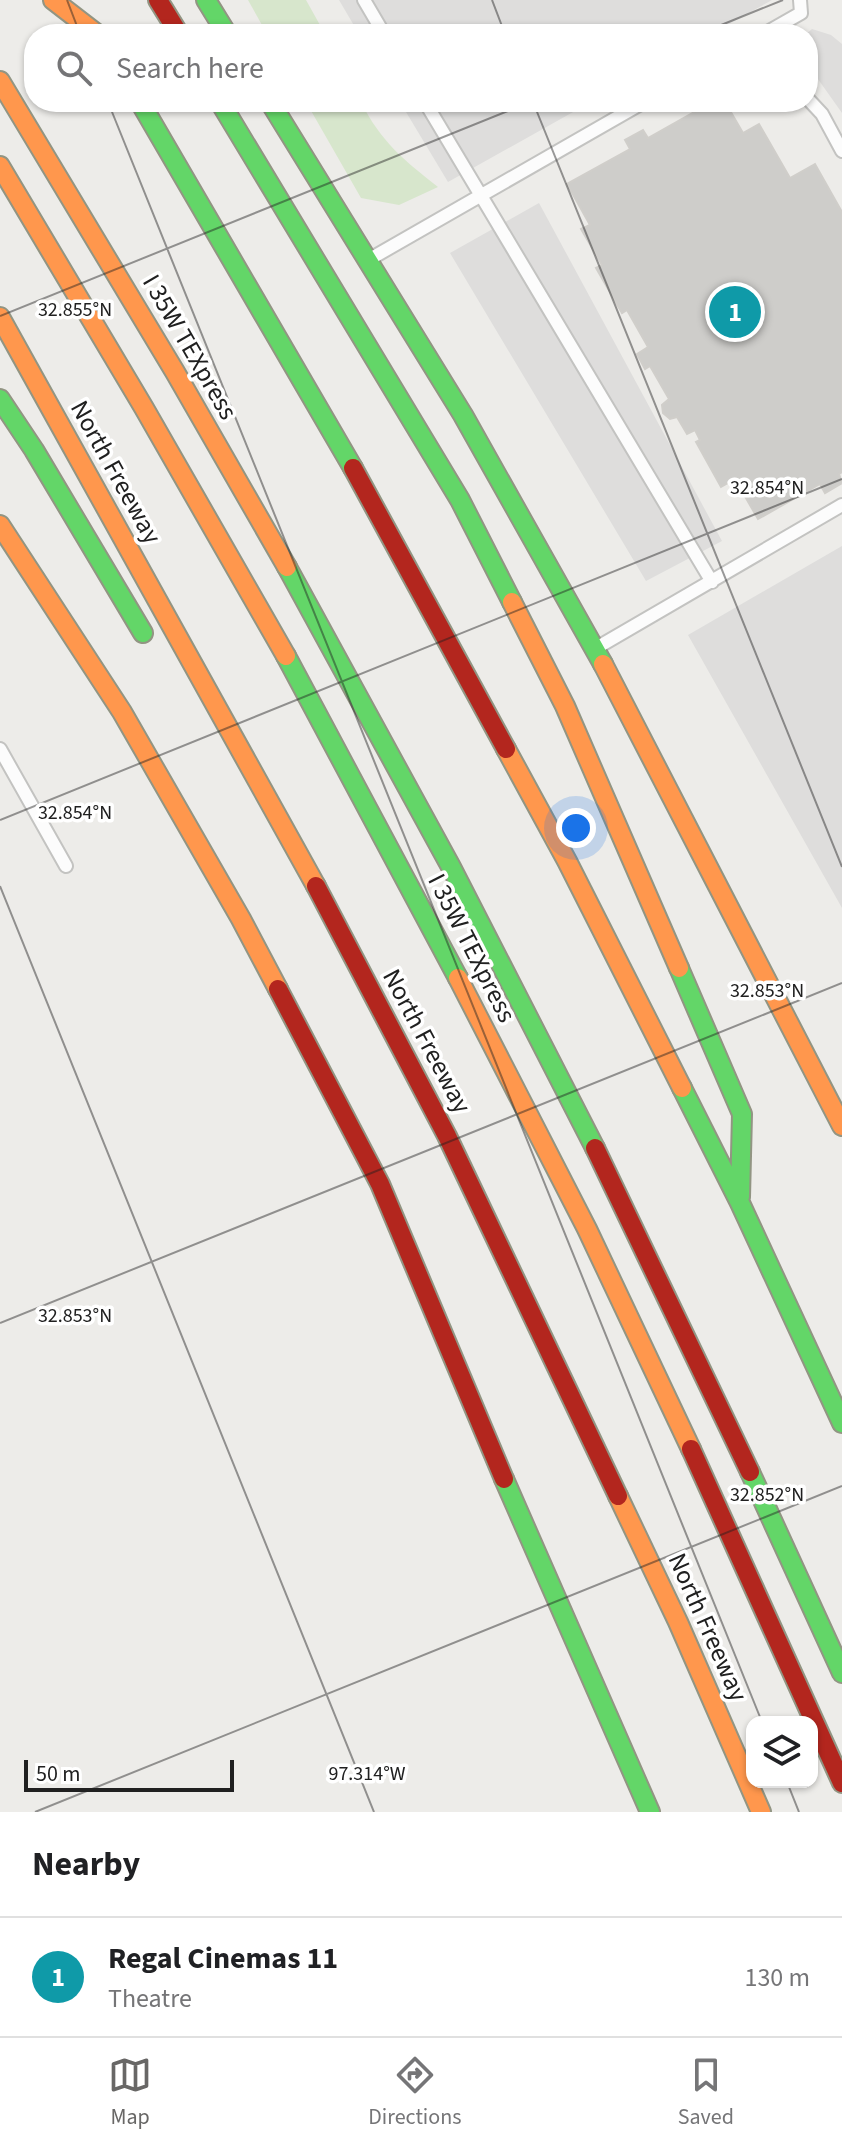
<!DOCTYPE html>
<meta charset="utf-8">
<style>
:root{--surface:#fff;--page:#f6f6f6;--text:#202124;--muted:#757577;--line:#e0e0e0;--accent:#686766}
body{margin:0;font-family:"Source Sans 3",sans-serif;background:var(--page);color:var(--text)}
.controls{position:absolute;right:24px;bottom:24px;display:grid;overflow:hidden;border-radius:16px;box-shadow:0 2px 6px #0004}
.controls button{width:72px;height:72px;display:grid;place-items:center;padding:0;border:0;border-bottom:2px solid var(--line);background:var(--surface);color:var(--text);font:40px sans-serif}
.scale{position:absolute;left:24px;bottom:20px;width:210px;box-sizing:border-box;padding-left:8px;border:4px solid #202020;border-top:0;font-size:22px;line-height:28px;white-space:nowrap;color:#202020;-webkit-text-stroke:6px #fff;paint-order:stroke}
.you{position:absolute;left:576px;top:828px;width:28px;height:28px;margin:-20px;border:6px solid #fff;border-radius:50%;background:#1a73e8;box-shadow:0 0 0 12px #1a73e833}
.badge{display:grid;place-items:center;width:52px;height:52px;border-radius:50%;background:var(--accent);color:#fff;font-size:26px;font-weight:700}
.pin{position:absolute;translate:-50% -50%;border:4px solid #fff;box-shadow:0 2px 8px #0006}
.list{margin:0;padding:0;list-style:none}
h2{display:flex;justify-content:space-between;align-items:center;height:104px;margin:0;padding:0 32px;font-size:34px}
h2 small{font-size:26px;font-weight:400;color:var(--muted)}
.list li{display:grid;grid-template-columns:52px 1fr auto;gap:24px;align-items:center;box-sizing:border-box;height:120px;padding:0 32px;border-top:2px solid var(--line)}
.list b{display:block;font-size:30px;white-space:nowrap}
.list p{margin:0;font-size:26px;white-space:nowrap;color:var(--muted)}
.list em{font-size:26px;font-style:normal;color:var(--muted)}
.icon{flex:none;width:44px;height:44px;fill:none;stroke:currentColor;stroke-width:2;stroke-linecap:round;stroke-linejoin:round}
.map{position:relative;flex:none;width:842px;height:1812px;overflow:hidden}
.search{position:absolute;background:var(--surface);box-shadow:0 2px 6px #0004;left:24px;right:24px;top:24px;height:88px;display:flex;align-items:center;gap:20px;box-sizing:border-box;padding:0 28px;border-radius:32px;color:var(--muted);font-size:30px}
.sheet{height:224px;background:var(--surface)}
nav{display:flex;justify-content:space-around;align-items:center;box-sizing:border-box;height:112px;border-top:2px solid var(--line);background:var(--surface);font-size:22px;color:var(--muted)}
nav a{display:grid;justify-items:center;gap:4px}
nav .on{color:var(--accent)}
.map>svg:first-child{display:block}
</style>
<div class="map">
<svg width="842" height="1812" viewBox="0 0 842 1812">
<rect width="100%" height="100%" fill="#edece9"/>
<path fill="#d7e6cc" d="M248,0H306L325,34H267Z
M306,102H361C381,142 404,160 438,187L399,205L361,198Z"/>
<path fill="#dedddc" d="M339,0H772L711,34H359Z
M812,29L831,35L842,44V113L808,65L806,34Z
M400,102H591L448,182Z
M539,203L722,541L646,581L450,253Z
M842,546V908L688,635Z"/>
<path fill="#cecdca" stroke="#d0ceca" stroke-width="2" d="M712,102H725L743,133L759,124L790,178L815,164L842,212V472L839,474L842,483L825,493L820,484L758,519L735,479L721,487L696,442L700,440L695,430L687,434L677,417L670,419L663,413L662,405L669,399L650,366L645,369L637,354L648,347L627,310L622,313L596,268L602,265L581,229L590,225L567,184L630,149L625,140L643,130L648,138Z"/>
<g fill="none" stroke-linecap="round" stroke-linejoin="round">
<g stroke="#c3c3c1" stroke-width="16">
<path id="lane" d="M364,0L384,34
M764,34L801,13L800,0
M808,99L822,114L842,151
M425,102L712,582
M370,259L644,102
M598,647L842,505
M0,749L66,866"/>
</g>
<g stroke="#929583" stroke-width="22">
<path id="fast" d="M206,0L227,34
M140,102L353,468
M220,102L460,500L512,602
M270,102L463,415L603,664
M0,399L34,450L143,633
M287,567L451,867L595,1148
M286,656L458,978
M679,968L742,1114L740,1197
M682,1088L740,1203L842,1423
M750,1472L842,1673
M504,1479L650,1812"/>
</g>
<g stroke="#929583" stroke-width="22">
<path id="slow" d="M53,0L97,34
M0,81L175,372L287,567
M0,166L144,408L286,656
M0,317L316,886
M0,525L122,712L241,919L278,989
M512,602L565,706L679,968
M603,664L842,1126
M506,749L567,861L682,1088
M458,978L587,1229L691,1449
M618,1496L678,1622L761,1812"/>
</g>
<g stroke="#929583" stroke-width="22">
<path id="jam" d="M158,0L179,34
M353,468L506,749
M316,886L447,1136L618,1496
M278,989L380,1184L504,1479
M595,1148L750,1472
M691,1449L842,1783"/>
</g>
<use href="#lane" stroke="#fcfcfc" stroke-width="12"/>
<use href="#fast" stroke="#63d668" stroke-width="18"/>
<use href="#slow" stroke="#ff974d" stroke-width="18"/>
<use href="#jam" stroke="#b3261e" stroke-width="18"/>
</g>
<path fill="none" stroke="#202020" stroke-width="2" stroke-opacity="0.45" d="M67,0L80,34M492,0L505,34M699,34L783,0M108,102L762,1722M533,102L842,867M0,316L530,102M0,820L842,479M0,886L374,1812M0,1323L842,983M787,1782L799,1812M35,1812L842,1486"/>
<g text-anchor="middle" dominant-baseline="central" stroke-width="7" stroke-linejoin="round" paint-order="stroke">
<g font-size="26" fill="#202020" stroke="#fff">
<text transform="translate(190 347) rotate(60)">I 35W TEXpress</text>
<text transform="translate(116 472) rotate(61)">North Freeway</text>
<text transform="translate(472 948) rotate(63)">I 35W TEXpress</text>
<text transform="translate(427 1041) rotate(62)">North Freeway</text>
<text transform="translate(708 1627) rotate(66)">North Freeway</text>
</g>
</g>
<g font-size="20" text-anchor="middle" fill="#202020" stroke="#fff" stroke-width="7" stroke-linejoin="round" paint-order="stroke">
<text x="75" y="316">32.855°N</text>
<text x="767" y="494">32.854°N</text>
<text x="75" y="819">32.854°N</text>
<text x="767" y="997">32.853°N</text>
<text x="75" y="1322">32.853°N</text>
<text x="767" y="1501">32.852°N</text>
<text x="367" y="1780">97.314°W</text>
</g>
</svg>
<div class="controls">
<button><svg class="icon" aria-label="layers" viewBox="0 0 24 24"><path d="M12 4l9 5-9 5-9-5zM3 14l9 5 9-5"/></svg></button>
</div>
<div class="scale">50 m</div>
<div class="you"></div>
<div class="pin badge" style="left:735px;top:312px;background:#0f9aa8">1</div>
<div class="search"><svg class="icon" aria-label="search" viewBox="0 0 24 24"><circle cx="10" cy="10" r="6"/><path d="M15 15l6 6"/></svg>Search here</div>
</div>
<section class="sheet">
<h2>Nearby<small></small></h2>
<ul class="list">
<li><span class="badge" style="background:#0f9aa8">1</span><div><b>Regal Cinemas 11</b><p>Theatre</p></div><em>130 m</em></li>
</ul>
</section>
<nav>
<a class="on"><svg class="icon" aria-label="map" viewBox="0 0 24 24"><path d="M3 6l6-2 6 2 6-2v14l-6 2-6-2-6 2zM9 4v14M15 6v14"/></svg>Map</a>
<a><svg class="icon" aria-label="directions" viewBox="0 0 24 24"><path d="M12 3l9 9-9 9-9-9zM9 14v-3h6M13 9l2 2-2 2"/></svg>Directions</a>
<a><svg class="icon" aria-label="saved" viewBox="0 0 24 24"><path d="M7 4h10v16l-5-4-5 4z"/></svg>Saved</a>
</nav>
